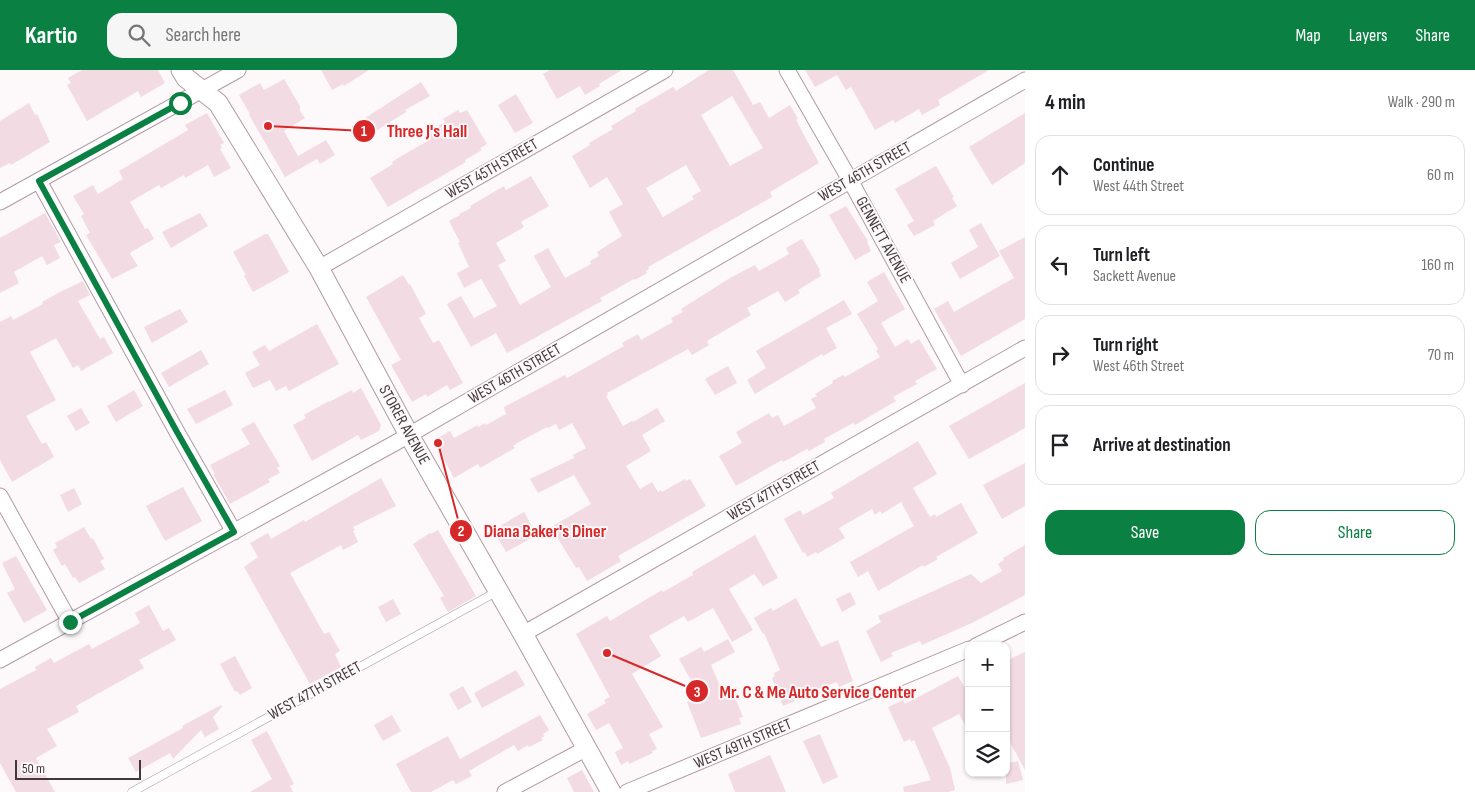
<!DOCTYPE html>
<meta charset="utf-8">
<style>
:root{--surface:#fff;--page:#f6f6f6;--text:#202124;--muted:#757577;--line:#e0e0e0;--accent:#0b8043}
body{margin:0;font-family:"Sofia Sans Condensed",sans-serif;background:var(--page);color:var(--text)}
.controls{position:absolute;right:15px;bottom:15px;display:grid;overflow:hidden;border-radius:10px;box-shadow:0 1px 4px #0004}
.controls button{width:45px;height:45px;display:grid;place-items:center;padding:0;border:0;border-bottom:1px solid var(--line);background:var(--surface);color:var(--text);font:25px sans-serif}
.scale{position:absolute;left:15px;bottom:12px;width:126px;box-sizing:border-box;padding-left:5px;border:2px solid #42383c;border-top:0;font-size:14px;line-height:18px;white-space:nowrap;color:#42383c;-webkit-text-stroke:4px #fdf8fa;paint-order:stroke}
.stop{position:absolute;width:15px;height:15px;margin:-11px;border:4px solid #0b8043;border-radius:50%;background:#fff}
.stop.end{background:#0b8043;border-color:#fff;box-shadow:0 1px 5px #0008}
.list{margin:0;padding:0;list-style:none}
h2{display:flex;justify-content:space-between;align-items:center;height:65px;margin:0;padding:0 20px;font-size:21px}
h2 small{font-size:16px;font-weight:400;color:var(--muted)}
.list li{display:grid;grid-template-columns:32px 1fr auto;gap:15px;align-items:center;box-sizing:border-box;height:80px;margin:0 10px 10px;padding:0 10px;border:1px solid var(--line);border-radius:15px}
.list b{display:block;font-size:19px;white-space:nowrap}
.list p{margin:0;font-size:16px;white-space:nowrap;color:var(--muted)}
.list em{font-size:16px;font-style:normal;color:var(--muted)}
.actions{display:flex;gap:10px;padding:15px 20px}
.actions a{flex:1;padding:11px 0;border:1px solid var(--accent);border-radius:15px;text-align:center;font-size:18px;color:var(--accent)}
.actions .main{background:var(--accent);color:#fff}
.icon{flex:none;width:28px;height:28px;fill:none;stroke:currentColor;stroke-width:2;stroke-linecap:round;stroke-linejoin:round}
.map{position:relative;flex:none;width:1025px;height:722px;overflow:hidden}
header{display:flex;align-items:center;gap:30px;box-sizing:border-box;height:70px;padding:0 25px;background:var(--accent);color:#fff}
header strong{font-size:24px}
nav{display:flex;gap:28px;margin-inline-start:auto;font-size:18px}
.search{width:350px;height:45px;background:var(--page);display:flex;align-items:center;gap:12px;box-sizing:border-box;padding:0 18px;border-radius:15px;color:var(--muted);font-size:19px}
main{display:flex}
aside{flex:1;background:var(--surface)}
.map>svg:first-child{display:block}
</style>
<header>
<strong>Kartio</strong>
<div class="search"><svg class="icon" aria-label="search" viewBox="0 0 24 24"><circle cx="10" cy="10" r="6"/><path d="M15 15l6 6"/></svg>Search here</div>
<nav><a>Map</a><a>Layers</a><a>Share</a></nav>
</header>
<main>
<div class="map">
<svg width="1025" height="722" viewBox="0 0 1025 722">
<rect width="100%" height="100%" fill="#fdf8fa"/>
<path fill="#f3dbe4" fill-rule="evenodd" d="M82,0H158L165,13L141,27L138,21L87,51L67,15L71,13L68,8Z
M321,0H369L344,16L343,14L332,20Z
M550,0H622L599,14L600,16L585,25L580,16L557,29L543,4Z
M709,0H733L753,35L760,32L769,48L790,35L798,49L796,50L819,93L770,122L772,127L648,197L649,199L646,201L647,203L635,210L634,209L600,228L602,231L507,283L496,263L471,277L447,234L461,226L474,248L497,236L481,209L464,218L457,203L469,197L458,173L460,172L449,151L460,145L459,144L471,138L470,136L504,116L506,120L531,106L549,136L521,152L524,157L496,173L506,191L498,195L520,235L551,217L534,186L548,178L565,208L591,194L590,191L599,186L597,182L622,166L609,142L623,134L607,107L590,118L572,86L590,75L589,73L613,59L611,56L636,41L635,39L673,17L676,21ZM732,26L763,78L730,96L701,45ZM686,95L701,121L692,126L694,129L663,147L646,118Z
M805,0H989L938,30L940,35L922,45L919,39L895,53L893,50L875,60L851,17L846,20L837,5L815,17Z
M284,9L300,36V41L305,48L284,61L298,86L326,70L335,85L320,94L317,89L285,107L249,45L250,44L239,25L260,13L264,20Z
M421,12L430,26L405,40L406,42L368,66L359,52Z
M516,24L533,53L515,63L498,35Z
M29,33L35,45L37,44L50,72L11,95L10,93L0,98V51Z
M458,40L460,43L467,40L487,74L480,78L482,80L465,90L466,92L388,137L370,108L393,94L392,92L398,88L431,69L427,62L445,52L443,49Z
M207,43L224,73L220,75L222,78L220,79L231,98L214,107L208,95L185,108L184,105L161,118L159,115L130,132L145,159L148,158L154,169L131,182L130,184L138,196L112,209L86,165L90,163L81,146L84,144L73,126L93,115L98,124L123,109L119,101L188,60L185,55Z
M1025,43V93L992,115L969,77Z
M936,96L954,127L952,128L957,136L933,151L935,155L914,166L907,155L914,151L895,119Z
M846,136L868,171L867,172L871,181L855,190L829,145Z
M45,143L61,172L54,175L60,188L47,195L42,186L14,202L19,213L0,223V168Z
M200,143L208,156L171,178L162,162Z
M981,153L1000,186L960,209L951,193L978,177L969,160Z
M265,164H268L289,202L253,222L244,206L246,205L233,182Z
M1025,167V249L961,286L934,239L948,231L954,242L1014,208L999,181Z
M802,169L820,200L819,201L821,206L798,220L800,223L785,232L778,221L747,238L751,245L707,271L709,275L692,285L688,279L607,323L608,325L606,326L623,356L632,351L633,352L657,338L665,351L642,365L651,381L626,396L640,419L652,412L658,422L661,420L662,422L685,409L686,411L690,409L706,436L618,486L621,491L587,511L579,497L576,498L551,457L591,434L574,405L538,423L530,409L574,388L573,385L586,378L572,353L559,360L556,354L548,358L547,357L517,373L513,376L515,378L480,398L478,394L454,408L434,370L450,361L454,368L478,355V357L485,353L486,355L506,344L504,337L565,305L567,308L624,276L622,273L638,264L641,270L673,252L671,248L683,242L681,239L730,208L755,195L759,201L789,184L786,178Z
M884,202L905,239L881,253L895,277L908,269L911,274L919,269L937,299L915,311L917,314L893,327L896,331L855,355L853,353L824,369L825,372L809,381L807,379L783,392L782,390L736,416L719,386L742,373L736,362L769,343L772,348L778,345L784,356L816,338L811,329L817,326L815,324L833,313L832,311L843,305L845,307L880,287L876,281L878,279L857,244L878,231L867,212Z
M403,205L409,215L410,214L426,244L419,248L433,273L439,270L463,313L450,320L447,315L427,327L426,324L412,332L391,295L401,290L366,227Z
M83,211L90,225L78,231L100,269L104,267L113,283L81,301L78,295L73,298L56,268L30,282L56,330L26,346L42,374L46,372L54,387L12,412L0,390V252L11,246L13,250L43,234L42,232L60,222Z
M844,230L852,244L826,258L837,278L823,286L822,284L755,324L747,310L766,298L756,281Z
M180,239L188,252L152,273L144,257Z
M317,254L339,294L289,321L286,316L276,321L270,310L253,318L245,303L260,295L252,282L265,275L269,281Z
M201,280L209,294L169,317L161,303Z
M728,296L737,313L715,325L705,309Z
M1025,313V358L969,389L949,356Z
M361,318L381,355L379,361L361,370L358,365L312,391L293,355L306,348L304,345L329,331V332L352,320L353,323Z
M134,320L143,336L116,352L107,336Z
M225,320L233,335L196,354L187,339Z
M81,338L90,353L76,361L67,346Z
M254,352L280,396L277,398L280,403L268,409L270,412L230,434L213,404H215L210,395L250,374L241,359Z
M918,371L937,404L913,418L930,447L935,444L936,447L961,433L978,463L936,487L938,489L924,497L923,495L878,521L868,501L858,507L850,492L914,456L901,432L882,444L880,441L875,445L872,439L839,458L845,468L817,484L816,482L807,487L805,482L803,483L784,449L800,440L803,445L834,428L831,423Z
M1025,393V436L1002,449L983,415Z
M381,408L396,436L353,457L355,460L353,461L358,472L343,480L341,475L290,503L324,564L329,562L340,581L335,584L341,597L310,614L244,497L258,487L250,473L268,463L271,469L304,450L305,452Z
M183,417L202,451L165,471L146,436Z
M74,418L82,434L68,442L60,425Z
M524,442L537,465L506,482L493,460Z
M84,457L91,469L93,468L104,489L100,491L105,499L79,513L75,507L73,508L65,494L62,496L53,480L57,477L55,473Z
M438,460L476,526L448,542L440,528L444,526L413,474L430,463L431,464Z
M755,465L778,508L763,516L754,504L729,519L753,560L732,572L713,538L688,552L684,546L649,566L661,586L632,604L663,657L649,664L657,679L652,681L653,683L629,694L628,691L621,695L615,682L623,678L609,653L596,660L587,644L606,633L604,630L610,627L576,564L607,546L610,551L662,520L663,522L693,505L692,502Z
M1025,475V525L974,552L922,575L920,571L891,583L893,586L881,592L866,561L881,552L878,546L971,504L981,513L1002,501L998,494L1004,490L1003,488Z
M16,486L47,540L24,553L7,523L15,519L2,493Z
M850,522L856,534L842,542L836,529Z
M796,528L821,577L838,570L853,611L839,617L837,612L794,628L795,631L783,636L772,608L775,606L774,603L780,600L764,563L763,564L754,548L771,538L773,541Z
M393,529L401,544L386,552L378,537Z
M149,535L163,561L169,558L176,570L139,590L144,598L76,636L79,642L47,659L57,676L36,688L55,722H16L0,693V619L36,600L35,597L51,588L54,593L89,574L92,579L140,553L135,543Z
M728,569L735,582L711,595L724,625L733,622L743,647L739,648L741,654L701,668L687,632L700,626L679,589L701,577L704,582Z
M1025,582V700L1006,665V591Z
M235,586L252,618L240,625L237,621L235,622L220,594Z
M516,600L525,615L482,638L474,623Z
M958,606L969,625V662L959,644L932,658L950,698L955,720L948,722H904L903,717L931,710L914,670L911,672L910,669L904,672L888,637L903,630L905,634Z
M463,616L472,632L458,640L449,624Z
M221,635L222,637L213,647L219,659L205,667L201,660L173,689L170,683L136,702L128,688L183,658L182,656Z
M392,645L401,661L383,671L374,655Z
M540,645L549,660L543,664L545,666L541,668L543,670L529,677L528,675L518,681L514,675L469,701L472,706L456,714L453,710L431,722H411L396,694L448,666L460,689Z
M267,661L294,714L290,716L293,722H250L272,709L251,670Z
M820,664L838,707L823,714L803,671Z
M770,685L786,722H735L728,704Z
M1018,691L1023,710L1006,714V694Z
M582,700L594,722H574L567,708Z"/>
<g fill="none" stroke-linecap="round" stroke-linejoin="round">
<g stroke="#b19ba3" stroke-width="9">
<path id="service" d="M132,722L498,521"/>
</g>
<g stroke="#b19ba3" stroke-width="17">
<path id="minor" d="M787,0L850,110L962,315
M39,111L177,362L234,462
M0,132L238,0
M319,198L665,0
M0,426L70,552
M523,564L1025,278
M976,576L1025,552
M0,590L395,373L1025,10
M505,722L587,678
M627,722L969,579"/>
</g>
<g stroke="#b19ba3" stroke-width="21">
<path id="tertiary" d="M181,0L186,8L218,33L319,198L409,365L523,564L611,722"/>
</g>
<use href="#service" stroke="#fff" stroke-width="8"/>
<use href="#minor" stroke="#fff" stroke-width="15"/>
<use href="#tertiary" stroke="#fff" stroke-width="19"/>
</g>
<g fill="none" stroke-linecap="round" stroke-linejoin="round">
<path stroke="#0b8043" stroke-width="6" d="M70,552L234,462L177,362L39,111L180,33"/>
</g>
<g text-anchor="middle" dominant-baseline="central" stroke-width="4" stroke-linejoin="round" paint-order="stroke">
<g font-size="16" fill="#42383c" stroke="#fdf8fa">
<text transform="translate(492 99) rotate(-30)">WEST 45TH STREET</text>
<text transform="translate(865 102) rotate(-30)">WEST 46TH STREET</text>
<text transform="translate(883 170) rotate(61)">GENNETT AVENUE</text>
<text transform="translate(515 304) rotate(-30)">WEST 46TH STREET</text>
<text transform="translate(404 355) rotate(61)">STORER AVENUE</text>
<text transform="translate(774 421) rotate(-30)">WEST 47TH STREET</text>
<text transform="translate(315 621) rotate(-29)">WEST 47TH STREET</text>
<text transform="translate(743 674) rotate(-23)">WEST 49TH STREET</text>
</g>
</g>
<path fill="none" stroke="#d62828" stroke-width="2" d="M268 56L364 61M438 373L461 461M607 583L697 621"/>
<g fill="#d62828" stroke="#fdf8fa" stroke-width="2">
<circle cx="268" cy="56" r="5"/>
<circle cx="438" cy="373" r="5"/>
<circle cx="607" cy="583" r="5"/>
<circle cx="364" cy="61" r="12"/>
<circle cx="461" cy="461" r="12"/>
<circle cx="697" cy="621" r="12"/>
</g>
<g font-size="15" text-anchor="middle" font-weight="bold" fill="#fff">
<text x="364" y="66">1</text>
<text x="461" y="466">2</text>
<text x="697" y="627">3</text>
</g>
<g font-size="18" text-anchor="middle" font-weight="bold" fill="#d62828" stroke="#fdf8fa" stroke-width="4" stroke-linejoin="round" paint-order="stroke">
<text x="427" y="67">Three J's Hall</text>
<text x="545" y="467">Diana Baker's Diner</text>
<text x="818" y="628">Mr. C &amp; Me Auto Service Center</text>
</g>
</svg>
<div class="controls">
<button>+</button>
<button>−</button>
<button><svg class="icon" aria-label="layers" viewBox="0 0 24 24"><path d="M12 4l9 5-9 5-9-5zM3 14l9 5 9-5"/></svg></button>
</div>
<div class="scale">50 m</div>
<div class="stop" style="left:180px;top:33px"></div>
<div class="stop end" style="left:70px;top:552px"></div>
</div>
<aside>
<h2>4 min<small>Walk · 290 m</small></h2>
<ul class="list">
<li><svg class="icon" aria-label="ahead" viewBox="0 0 24 24"><path d="M12 20V5M6 11l6-6 6 6"/></svg><div><b>Continue</b><p>West 44th Street</p></div><em>60 m</em></li>
<li><svg class="icon" aria-label="left" viewBox="0 0 24 24"><path d="M17 20v-9H6M10 6l-5 5 5 5"/></svg><div><b>Turn left</b><p>Sackett Avenue</p></div><em>160 m</em></li>
<li><svg class="icon" aria-label="right" viewBox="0 0 24 24"><path d="M7 20v-9h11M14 6l5 5-5 5"/></svg><div><b>Turn right</b><p>West 46th Street</p></div><em>70 m</em></li>
<li><svg class="icon" aria-label="arrive" viewBox="0 0 24 24"><path d="M6 21V4h12l-3 4 3 4H6"/></svg><div><b>Arrive at destination</b></div></li>
</ul>
<div class="actions"><a class="main">Save</a><a>Share</a></div>
</aside>
</main>
